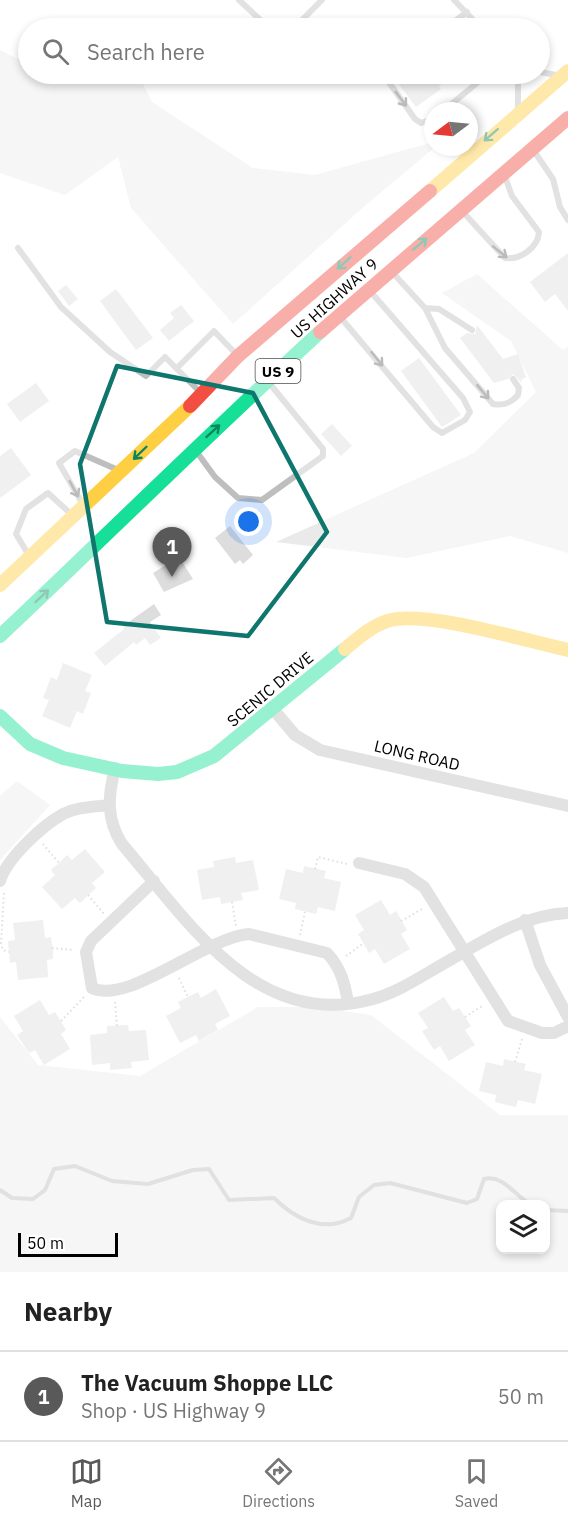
<!DOCTYPE html>
<meta charset="utf-8">
<style>
:root{--surface:#fff;--page:#f6f6f6;--text:#222;--muted:#767676;--line:#e0e0e0;--accent:#595959}
body{margin:0;font-family:"IBM Plex Sans",sans-serif;background:var(--page);color:var(--text)}
.controls{position:absolute;right:18px;bottom:18px;display:grid;overflow:hidden;border-radius:12px;box-shadow:0 3px 9px #0003}
.controls button{width:54px;height:54px;display:grid;place-items:center;padding:0;border:0;border-bottom:2px solid var(--line);background:var(--surface);color:var(--text);font:30px sans-serif}
.compass{position:absolute;left:424px;top:102px;width:54px;height:54px;border-radius:50%;background:var(--surface);box-shadow:0 3px 9px #0003;rotate:254deg}
.scale{position:absolute;left:18px;bottom:15px;width:100px;box-sizing:border-box;padding-left:6px;border:3px solid #000;border-top:0;font-size:16px;line-height:21px;white-space:nowrap;color:#000;-webkit-text-stroke:4px #fff;paint-order:stroke}
.you{position:absolute;left:249px;top:522px;width:21px;height:21px;margin:-15px;border:4px solid #fff;border-radius:50%;background:#1a73e8;box-shadow:0 0 0 9px #1a73e833}
.badge{display:grid;place-items:center;width:39px;height:39px;border-radius:50%;background:var(--accent);color:#fff;font-size:20px;font-weight:700}
.pin{position:absolute;translate:-50% -50px;filter:drop-shadow(0 2px 3px #0008)}
.pin::after{content:'';position:absolute;top:32px;width:21px;height:18px;background:inherit;clip-path:polygon(0 0,100% 0,50% 100%)}
.list{margin:0;padding:0;list-style:none}
h2{display:flex;justify-content:space-between;align-items:center;height:78px;margin:0;padding:0 24px;font-size:26px}
h2 small{font-size:20px;font-weight:400;color:var(--muted)}
.list li{display:grid;grid-template-columns:39px 1fr auto;gap:18px;align-items:center;box-sizing:border-box;height:90px;padding:0 24px;border-top:2px solid var(--line)}
.list b{display:block;font-size:22px;white-space:nowrap}
.list p{margin:0;font-size:20px;white-space:nowrap;color:var(--muted)}
.list em{font-size:20px;font-style:normal;color:var(--muted)}
.icon{flex:none;width:33px;height:33px;fill:none;stroke:currentColor;stroke-width:2;stroke-linecap:round;stroke-linejoin:round}
.map{position:relative;flex:none;width:568px;height:1272px;overflow:hidden}
.search{position:absolute;background:var(--surface);box-shadow:0 3px 9px #0003;left:18px;right:18px;top:18px;height:66px;display:flex;align-items:center;gap:15px;box-sizing:border-box;padding:0 21px;border-radius:33px;color:var(--muted);font-size:22px}
.sheet{height:168px;background:var(--surface)}
nav{display:flex;justify-content:space-around;align-items:center;box-sizing:border-box;height:84px;border-top:2px solid var(--line);background:var(--surface);font-size:16px;color:var(--muted)}
nav a{display:grid;justify-items:center;gap:3px}
nav .on{color:var(--accent)}
.map>svg:first-child{display:block}
</style>
<div class="map">
<svg width="568" height="1272" viewBox="0 0 568 1272">
<rect width="100%" height="100%" fill="#fff"/>
<path fill="#eaeaea" fill-rule="evenodd" d="M0,50L28,64V74H46L58,80L62,74H138L152,102L253,168L315,175L433,142L435,147L367,204L233,324L131,208L118,157L65,195L0,173Z
M477,274L563,350L568,347V553L510,536L407,558L276,542L474,453L536,392L511,341L442,293Z
M17,781L50,805L0,860V796Z
M258,1007H314L371,1015L500,1115H568V1272H0V1017L38,1065L140,1076ZM500,1204H546V1250H500Z"/>
<g fill="none" stroke-linecap="round" stroke-linejoin="round">
<path stroke="#bcbcbc" stroke-width="4" d="M0,1190L12,1198L33,1199L45,1190L54,1169L75,1166L112,1181L148,1184L193,1170L209,1169L229,1200L274,1198C295,1219 323,1233 351,1218L359,1197L374,1185L390,1183L467,1203L477,1199L484,1179C503,1174 515,1196 530,1204
M546,1210L568,1211"/>
</g>
<path fill="#ddd" d="M403,74H441L446,81L439,86L441,89L416,107L395,79Z
M568,253V311L555,294L545,302L530,282Z
M66,285L78,299L69,306L58,291Z
M116,289L153,338L136,350L100,301Z
M181,305L194,321L169,341L160,330L174,318L170,313Z
M477,325L503,359L518,354L526,377L521,380L522,383L513,374L508,379L494,383L460,338L467,333L475,334Z
M419,358L461,415L442,427L401,371Z
M36,383L49,401L20,422L7,404Z
M332,424L352,446L341,456L321,434Z
M11,448L31,475L0,498V456Z
M230,526L253,555L243,564L240,560L235,564L215,538Z
M179,557L193,579L164,592L153,573Z
M154,604L161,615L150,622L161,638L150,645L145,638L136,645L134,642L105,666L94,653L124,629L123,626Z
M63,663L92,675L85,691L91,693L83,714L77,711L70,728L42,716L49,700L43,698L51,677L57,680Z
M85,849L105,872L92,883L96,888L80,903L75,898L62,909L42,887L55,875L51,870L59,863L67,855L72,860Z
M235,857L236,863L253,860L259,890L241,893L243,900L221,904L220,897L202,900L197,870L214,867L213,861Z
M304,866L326,871L324,878L341,882L335,911L318,907L316,914L303,911L295,909L296,903L279,899L286,869L303,873Z
M381,900L390,915L396,911L403,923L407,930L401,934L410,949L384,964L375,949L369,953L358,934L364,930L355,915Z
M43,920L45,938L51,937L53,950V959L47,960L48,977L18,980L16,962L10,963L8,941L15,940L13,923Z
M216,989L230,1016L215,1024L218,1030L207,1036L199,1041L196,1035L180,1043L166,1016L181,1008L178,1002L198,992L201,998Z
M444,997L453,1011L459,1008L471,1026L465,1030L475,1045L449,1061L440,1046L434,1050L427,1039L422,1031L428,1028L418,1013Z
M40,1000L49,1015L55,1012L66,1030L61,1034L70,1049L44,1065L35,1050L29,1053L17,1035L23,1031L14,1016Z
M128,1025L129,1031L146,1030L149,1060L131,1062L132,1068L110,1070V1063L92,1065L90,1035L107,1033V1026Z
M504,1059L526,1064L524,1070L542,1074L535,1104L518,1100L516,1107L503,1104L495,1102L496,1095L479,1091L486,1062L503,1066Z"/>
<g fill="none" stroke-linecap="round" stroke-linejoin="round">
<path stroke="#b8b8b8" stroke-width="2" stroke-dasharray="1.5 3" stroke-linecap="butt" d="M43,844L59,863
M315,869L318,857L347,864
M4,893L1,943L3,950L9,952
M88,895L104,914
M232,902L236,926
M401,921L422,909
M300,935L305,912
M52,948L73,950
M346,956L364,943
M179,978L188,997
M115,1002L117,1026
M465,1017L482,1006
M61,1021L84,997
M515,1062L522,1039"/>
<path stroke="#bebebe" stroke-width="6" d="M239,0L269,28
M454,0L481,28
M294,28L322,0
M446,28L467,12
M540,72L556,75
M383,74L415,119L421,123L433,119
M513,74L518,84V108
M443,111L488,74
M534,151L553,179L560,207L568,220
M463,212L505,258C520,260 538,248 539,232L512,196L505,177
M18,248L61,307L110,352L146,376L165,357L200,392
M392,272L425,308
M341,318L433,427L442,433L465,420L470,412L463,398L370,291
M472,330L439,309L425,308L445,348L493,404C504,406 511,403 518,395L519,388L513,379
M177,368L214,331L235,353
M196,451L215,477L238,498L262,500L323,456V449L270,384
M82,503L59,463L75,451L118,470
M28,554L16,534L26,509L48,493L72,515"/>
<path stroke="#bebebe" stroke-width="12" d="M273,709L295,735L320,750L568,806
M115,768C108,796 106,819 122,844C187,920 257,1032 373,999C398,992 420,977 443,964C482,942 521,915 568,913
M359,863L405,874L424,887L508,1021L542,1033H554L568,1026
M0,881C7,858 42,826 63,814C77,807 93,807 109,805
M154,881L91,941L86,952L92,988C129,1005 204,938 249,934L327,953C341,968 345,984 348,1003
M525,920L540,965L568,1017"/>
<path stroke="#16e098" stroke-width="14" d="M0,636C107,535 211,432 320,332
M0,716L30,744L63,758L122,771L158,774L177,772L214,756L345,649"/>
<path stroke="#ffcf43" stroke-width="14" d="M430,191L568,71
M0,585L190,406
M345,649C358,638 370,627 387,621C423,609 527,641 568,650"/>
<path stroke="#f24e42" stroke-width="14" d="M320,332L568,118
M190,406L238,356L430,191"/>
</g>
<defs><path id="oneway-shaft" d="M-6 0H5M1.5-3L5.5 0L1.5 3" fill="none" stroke-width="1.6" stroke-linecap="round" stroke-linejoin="round" transform="scale(1.5)"/></defs>
<g stroke="#686868">
<use href="#oneway-shaft" transform="translate(401 99) rotate(53)"/>
<use href="#oneway-shaft" transform="translate(500 252) rotate(39)"/>
<use href="#oneway-shaft" transform="translate(377 359) rotate(51)"/>
<use href="#oneway-shaft" transform="translate(483 392) rotate(50)"/>
<use href="#oneway-shaft" transform="translate(74 489) rotate(61)"/>
</g>
<g stroke="#0d865b">
<use href="#oneway-shaft" transform="translate(491 135) rotate(139)"/>
<use href="#oneway-shaft" transform="translate(420 244) rotate(-40)"/>
<use href="#oneway-shaft" transform="translate(344 263) rotate(138)"/>
<use href="#oneway-shaft" transform="translate(213 431) rotate(-42)"/>
<use href="#oneway-shaft" transform="translate(140 453) rotate(136)"/>
<use href="#oneway-shaft" transform="translate(42 596) rotate(-43)"/>
</g>
<path d="M0 0H568V1272H0ZM117,366L253,393L327,532L248,636L107,622L80,464Z" fill="#fff" fill-opacity=".55" fill-rule="evenodd"/>
<path fill="none" stroke="#0f766e" stroke-width="4.5" stroke-linejoin="round" d="M117,366L253,393L327,532L248,636L107,622L80,464Z"/>
<g text-anchor="middle" dominant-baseline="central" stroke-width="5" stroke-linejoin="round" paint-order="stroke">
<rect fill="#fff" stroke="#4c4c4c" stroke-width="1.5" x="255.5" y="359" width="45" height="24" rx="4.5"/>
<g font-size="15" font-weight="bold" fill="#000">
<text x="278" y="371">US 9</text>
</g>
<g font-size="16" fill="#000" stroke="#fff">
<text transform="translate(334 298) rotate(-42)">US HIGHWAY 9</text>
<text transform="translate(270 689) rotate(-40)">SCENIC DRIVE</text>
<text transform="translate(417 755) rotate(13)">LONG ROAD</text>
</g>
</g>
</svg>
<div class="controls">
<button><svg class="icon" aria-label="layers" viewBox="0 0 24 24"><path d="M12 4l9 5-9 5-9-5zM3 14l9 5 9-5"/></svg></button>
</div>
<svg class="compass" viewBox="-18 -18 36 36"><path d="M0-13l5 13h-10z" fill="#e53935"/><path d="M0 13l5-13h-10z" fill="#767676"/></svg>
<div class="scale">50 m</div>
<div class="you"></div>
<div class="pin badge" style="left:172px;top:577px">1</div>
<div class="search"><svg class="icon" aria-label="search" viewBox="0 0 24 24"><circle cx="10" cy="10" r="6"/><path d="M15 15l6 6"/></svg>Search here</div>
</div>
<section class="sheet">
<h2>Nearby<small></small></h2>
<ul class="list">
<li><span class="badge">1</span><div><b>The Vacuum Shoppe LLC</b><p>Shop · US Highway 9</p></div><em>50 m</em></li>
</ul>
</section>
<nav>
<a class="on"><svg class="icon" aria-label="map" viewBox="0 0 24 24"><path d="M3 6l6-2 6 2 6-2v14l-6 2-6-2-6 2zM9 4v14M15 6v14"/></svg>Map</a>
<a><svg class="icon" aria-label="directions" viewBox="0 0 24 24"><path d="M12 3l9 9-9 9-9-9zM9 14v-3h6M13 9l2 2-2 2"/></svg>Directions</a>
<a><svg class="icon" aria-label="saved" viewBox="0 0 24 24"><path d="M7 4h10v16l-5-4-5 4z"/></svg>Saved</a>
</nav>
